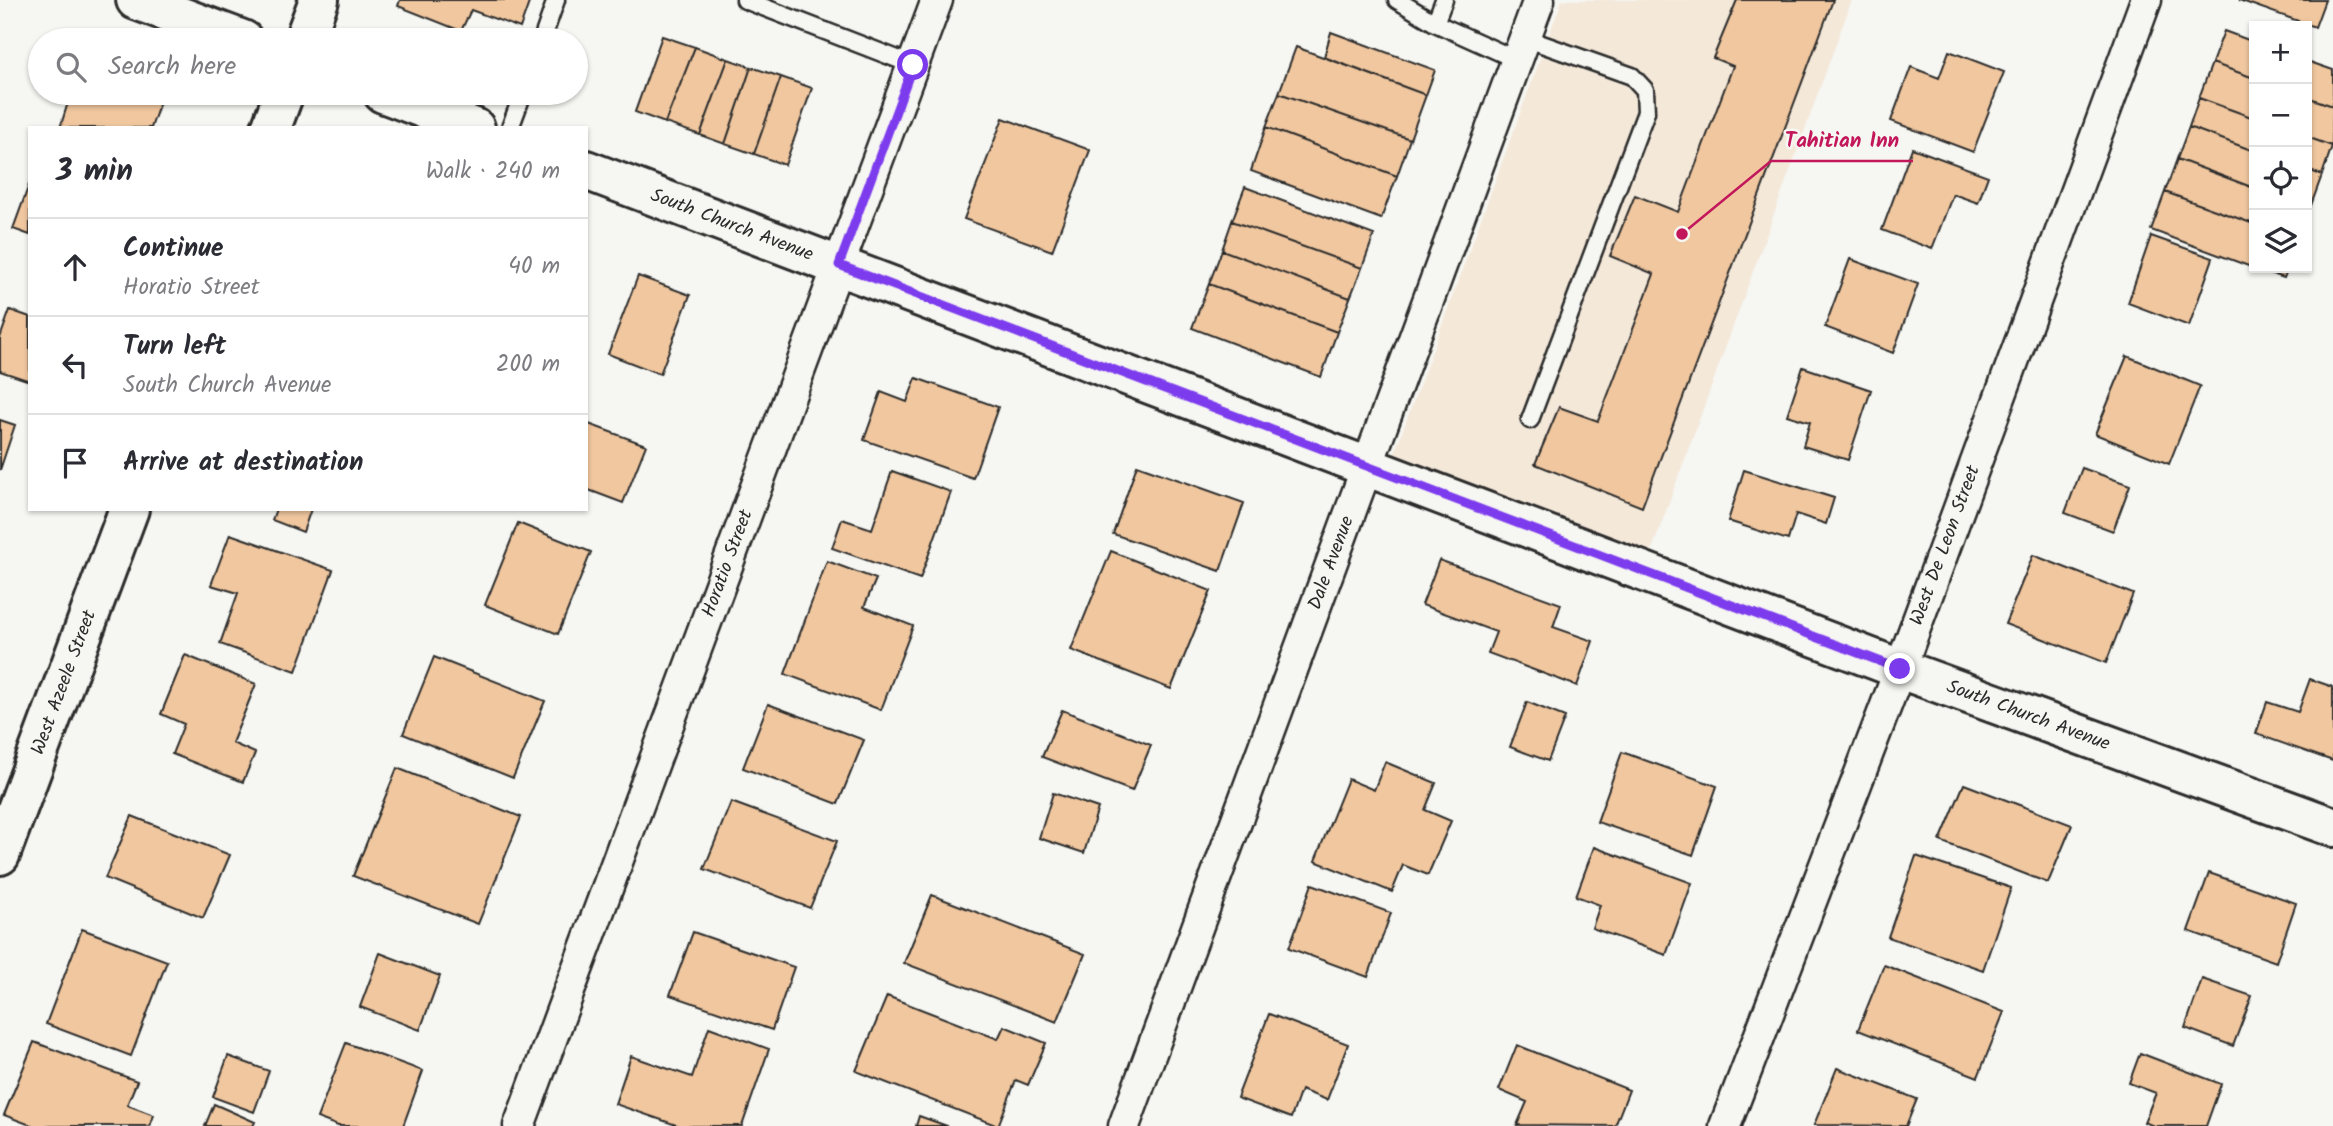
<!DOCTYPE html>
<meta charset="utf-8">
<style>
:root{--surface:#fff;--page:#f2f2f3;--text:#2b2b33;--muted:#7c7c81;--line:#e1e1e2}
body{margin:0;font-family:Kalam,sans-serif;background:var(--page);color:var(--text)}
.controls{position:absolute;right:21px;top:21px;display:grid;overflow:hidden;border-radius:0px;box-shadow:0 2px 5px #0004}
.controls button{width:63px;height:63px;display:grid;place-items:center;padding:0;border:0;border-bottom:2px solid var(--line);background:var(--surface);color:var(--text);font:35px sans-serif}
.stop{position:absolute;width:21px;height:21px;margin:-16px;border:5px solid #7c3aed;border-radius:50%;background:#fff}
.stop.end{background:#7c3aed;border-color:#fff;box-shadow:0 2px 7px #0008}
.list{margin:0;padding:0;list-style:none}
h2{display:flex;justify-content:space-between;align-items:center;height:91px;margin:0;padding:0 28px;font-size:30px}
h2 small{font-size:23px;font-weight:400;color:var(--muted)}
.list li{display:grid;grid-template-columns:46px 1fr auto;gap:21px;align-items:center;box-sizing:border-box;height:98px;padding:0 28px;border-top:2px solid var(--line)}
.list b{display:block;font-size:26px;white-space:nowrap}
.list p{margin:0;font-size:23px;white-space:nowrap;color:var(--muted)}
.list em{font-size:23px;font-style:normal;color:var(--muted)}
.icon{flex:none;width:38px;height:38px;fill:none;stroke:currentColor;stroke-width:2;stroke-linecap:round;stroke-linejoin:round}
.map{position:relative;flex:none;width:2333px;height:1126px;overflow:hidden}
.search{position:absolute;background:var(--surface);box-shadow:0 2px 5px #0004;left:28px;top:28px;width:560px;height:77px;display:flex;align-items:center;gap:18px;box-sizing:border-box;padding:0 24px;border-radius:38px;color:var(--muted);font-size:26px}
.panel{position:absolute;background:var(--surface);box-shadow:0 2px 5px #0004;left:28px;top:126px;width:560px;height:385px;border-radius:0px}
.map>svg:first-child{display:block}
</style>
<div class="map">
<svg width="2333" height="1126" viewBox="0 0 2333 1126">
<rect width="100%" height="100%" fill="#f6f6f2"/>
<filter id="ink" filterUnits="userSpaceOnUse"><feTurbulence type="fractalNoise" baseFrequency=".0143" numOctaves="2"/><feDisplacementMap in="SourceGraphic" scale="14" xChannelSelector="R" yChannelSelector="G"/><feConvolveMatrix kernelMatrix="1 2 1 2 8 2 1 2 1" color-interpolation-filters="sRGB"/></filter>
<g filter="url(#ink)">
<path fill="#f4e8d9" d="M1562,0H1852L1651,552L1394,454Z"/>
<path fill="#f0c79f" stroke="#2b2b2b" stroke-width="2" d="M400,0H530L520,28L471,10L461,31L398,6Z
M1737,0H1833L1642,507L1535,464L1559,407L1598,421L1654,274L1610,256L1635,195L1678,212L1733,66L1713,58Z
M2239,0H2325L2315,27Z
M2224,31L2254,42V78L2212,63Z
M1331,32L1435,70L1426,95L1324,57Z
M662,36L695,47L665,123L635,112Z
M695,47L728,59L700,135L665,123Z
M1296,47L1426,95L1410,139L1279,93Z
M1949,51L2004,72L1973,152L1891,121L1911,67L1939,78Z
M728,59L751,67L725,144L700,135Z
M2307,61L2333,70V106L2307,97Z
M2212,63L2254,78V118L2199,98Z
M751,67L781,77L754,154L725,144Z
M781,77L812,88L785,165L754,154Z
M71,93H163L151,128H60Z
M1279,93L1410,139L1397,176L1266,127Z
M2307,97L2333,106L2332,146L2307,137Z
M2199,98L2254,118V151L2189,127Z
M1003,118L1090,150L1052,251L964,219Z
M1266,127L1397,176L1381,219L1251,171Z
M2189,127L2254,151V188L2177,159Z
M2307,137L2332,146L2322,175L2307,170Z
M1912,148L1988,176L1978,203L1953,194L1932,249L1882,230Z
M2177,159L2254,188V224L2165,192Z
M2307,170L2322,175L2310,208L2307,207Z
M30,182V235L13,229Z
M1245,187L1374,235L1362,268L1232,221Z
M2165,192L2254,224V268L2151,230Z
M1232,221L1362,268L1350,298L1222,250Z
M2151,236L2213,258L2189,326L2128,303Z
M1222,250L1350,298L1337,332L1209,284Z
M1850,259L1918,284L1893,353L1825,327Z
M2255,268H2288L2284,278Z
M638,276L690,295L660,374L608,354Z
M1209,284L1337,332L1321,377L1192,328Z
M10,310L30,317V381L0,371V338Z
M2127,356L2200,386L2169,464L2095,434Z
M1803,367L1871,390L1848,460L1803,446L1810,422L1787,415Z
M916,378L998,407L973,478L864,440L881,392L907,402Z
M0,420L15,425L0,470Z
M586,423L646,445L623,503L586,489Z
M1137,465L1244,503L1220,571L1113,534Z
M2082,468L2130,485L2113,531L2065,513Z
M1744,470L1834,498L1826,524L1796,514L1788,540L1728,521Z
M892,471L951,492L920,579L832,548L842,519L872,529Z
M276,509H311L303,532L272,520Z
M518,523L591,552L558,634L485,605Z
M230,534L333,570L296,671L220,644L238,593L211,585Z
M1111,551L1211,591L1171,689L1071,650Z
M2033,555L2133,594L2106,663L2005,624Z
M1439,560L1561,604L1553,627L1593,641L1577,686L1488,653L1496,632L1422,605Z
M827,561L876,579L864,607L913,626L881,710L785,674Z
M185,655L256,684L232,743L255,753L243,782L172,754L184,724L161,714Z
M434,657L545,701L513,778L403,734Z
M2310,679L2333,687V761L2256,734L2267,702L2298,712Z
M1527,702L1565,717L1548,761L1510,747Z
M768,704L864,740L838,804L743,768Z
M1062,710L1151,745L1132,791L1042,757Z
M1622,752L1717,786L1693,855L1597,822Z
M1385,762L1436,783L1425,810L1451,821L1428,875L1403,865L1392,892L1315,861L1348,779L1374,790Z
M397,768L521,817L478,924L353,876Z
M1964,784L2072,825L2048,883L1940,841Z
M1053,793L1098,808L1084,853L1039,838Z
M731,802L837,841L810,908L704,869Z
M132,816L230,855L203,918L105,878Z
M1594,847L1692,883L1666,955L1592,928L1600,905L1576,896Z
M1916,856L2011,888L1983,970L1888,937Z
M2209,873L2296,903L2276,962L2188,931Z
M1312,884L1391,913L1368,977L1289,948Z
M932,895L1085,954L1057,1022L904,963Z
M82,929L167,961L131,1056L46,1024Z
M693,932L794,967L772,1030L670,995Z
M380,953L440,976L420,1030L360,1007Z
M1884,965L2004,1012L1978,1077L1858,1030Z
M2202,979L2252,996L2233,1046L2185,1028Z
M887,996L998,1039L1004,1026L1046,1043L1028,1085L1016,1080L998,1126L856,1071Z
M1269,1014L1348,1044L1327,1100L1301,1090L1291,1118L1237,1098Z
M709,1027L769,1049L742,1126H679L615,1104L631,1056L692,1077Z
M34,1042L137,1081L127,1105L154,1115L150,1126H33L4,1115Z
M346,1043L423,1071L403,1126H338L317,1118Z
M1517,1045L1629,1090L1615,1126L1517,1125L1527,1102L1499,1090Z
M2140,1053L2221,1084L2206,1126H2154L2144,1122L2156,1093L2129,1083Z
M228,1056L269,1071L254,1112L213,1097Z
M1837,1068L1917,1099L1906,1126L1814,1125Z
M214,1104L255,1122L253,1126H205Z
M919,1116L947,1126H916Z"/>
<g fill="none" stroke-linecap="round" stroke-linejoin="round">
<g stroke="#2b2b2b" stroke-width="21">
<path id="lane" d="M745,0L913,65
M1397,0L1435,23L1517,60
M1435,23L1444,0
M1525,38L1632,76L1645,90L1646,112L1530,420
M542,40L556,0
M510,128L523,93"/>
</g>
<g stroke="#2b2b2b" stroke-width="35">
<g id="street">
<path id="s1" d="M519,1126L937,0"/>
<path id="s2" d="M1124,1126L1539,0"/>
<path id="s3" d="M1725,1126L1900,669L2146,0"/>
</g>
</g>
<g stroke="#2b2b2b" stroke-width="44">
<g id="secondary">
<path d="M136,0L243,40"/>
<path d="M304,40L319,0"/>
<path d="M383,93L475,128"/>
<path d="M271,128L284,93"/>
<path id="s4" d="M586,170L1900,669L2333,827"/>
<path id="s5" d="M0,855L129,509"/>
</g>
</g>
<use href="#lane" stroke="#f6f6f2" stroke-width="16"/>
<use href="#street" stroke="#f6f6f2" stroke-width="30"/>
<use href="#secondary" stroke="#f6f6f2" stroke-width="38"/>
</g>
</g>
<g fill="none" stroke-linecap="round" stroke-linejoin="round" filter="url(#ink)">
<path stroke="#7c3aed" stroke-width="9" d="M913,65L839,265L1900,669"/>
</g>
<g text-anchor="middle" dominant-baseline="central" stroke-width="5" stroke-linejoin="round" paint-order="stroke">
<g font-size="19" fill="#2b2b2b" stroke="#f6f6f2">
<text stroke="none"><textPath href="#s4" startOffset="156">South Church Avenue</textPath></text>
<text stroke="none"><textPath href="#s3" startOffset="621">West De Leon Street</textPath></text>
<text stroke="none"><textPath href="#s1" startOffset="600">Horatio Street</textPath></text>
<text stroke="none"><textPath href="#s2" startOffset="600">Dale Avenue</textPath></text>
<text stroke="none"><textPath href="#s5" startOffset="184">West Azeele Street</textPath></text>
<text stroke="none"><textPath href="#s4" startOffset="1542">South Church Avenue</textPath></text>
</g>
</g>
<path fill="none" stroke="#c2185b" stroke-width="2.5" d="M1682 234L1771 161H1913"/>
<circle fill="#c2185b" stroke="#f6f6f2" stroke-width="2.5" cx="1682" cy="234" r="7"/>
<g font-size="21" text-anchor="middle" font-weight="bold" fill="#c2185b" stroke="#f6f6f2" stroke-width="5" stroke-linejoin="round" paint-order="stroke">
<text x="1842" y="147">Tahitian Inn</text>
</g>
</svg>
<div class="controls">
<button>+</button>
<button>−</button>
<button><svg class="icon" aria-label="locate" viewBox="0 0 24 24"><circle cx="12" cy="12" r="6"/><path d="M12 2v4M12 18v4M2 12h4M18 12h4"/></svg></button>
<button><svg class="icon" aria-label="layers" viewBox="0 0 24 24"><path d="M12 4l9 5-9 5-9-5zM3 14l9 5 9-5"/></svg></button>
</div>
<div class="stop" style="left:913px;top:65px"></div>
<div class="stop end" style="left:1900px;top:669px"></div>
<div class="search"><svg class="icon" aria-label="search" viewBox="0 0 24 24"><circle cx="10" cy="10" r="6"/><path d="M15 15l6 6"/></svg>Search here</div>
<section class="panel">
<h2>3 min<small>Walk · 240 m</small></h2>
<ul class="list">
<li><svg class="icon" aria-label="ahead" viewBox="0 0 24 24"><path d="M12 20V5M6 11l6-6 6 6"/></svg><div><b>Continue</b><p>Horatio Street</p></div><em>40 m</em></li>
<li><svg class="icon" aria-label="left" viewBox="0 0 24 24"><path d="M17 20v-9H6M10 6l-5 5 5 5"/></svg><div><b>Turn left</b><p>South Church Avenue</p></div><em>200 m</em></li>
<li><svg class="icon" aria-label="arrive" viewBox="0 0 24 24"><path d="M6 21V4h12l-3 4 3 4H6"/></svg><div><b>Arrive at destination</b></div></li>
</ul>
</section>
</div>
